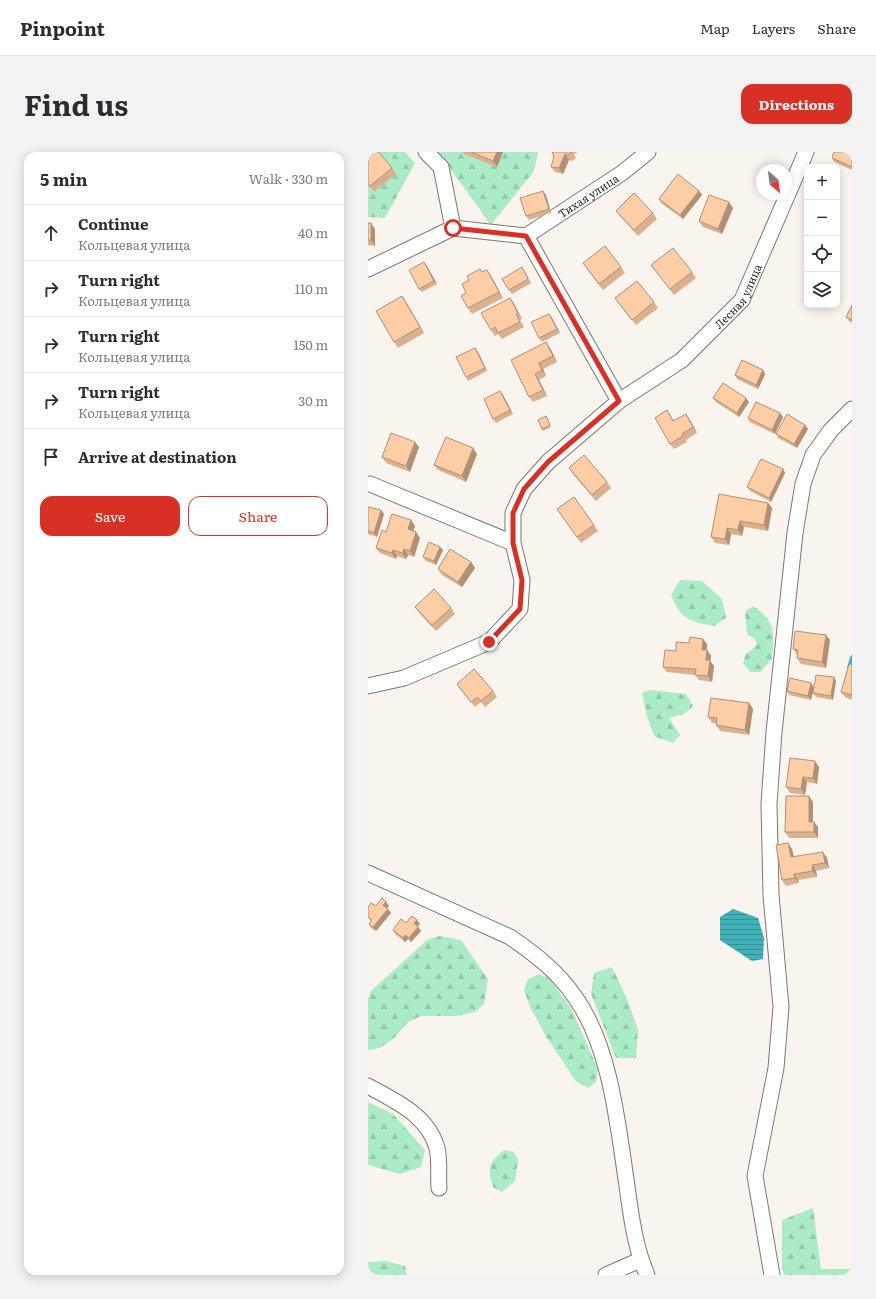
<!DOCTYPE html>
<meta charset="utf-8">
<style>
:root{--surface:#fff;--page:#f2f2f3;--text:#2b2b33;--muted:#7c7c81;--line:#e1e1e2;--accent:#d93025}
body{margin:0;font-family:Literata,serif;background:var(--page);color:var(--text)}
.controls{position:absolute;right:12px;top:12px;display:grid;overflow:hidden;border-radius:8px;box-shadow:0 2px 10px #0003}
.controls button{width:36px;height:36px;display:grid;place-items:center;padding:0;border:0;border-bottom:1px solid var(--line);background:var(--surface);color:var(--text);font:20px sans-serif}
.compass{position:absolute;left:388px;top:12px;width:36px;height:36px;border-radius:50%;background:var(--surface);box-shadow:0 2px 10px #0003;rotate:152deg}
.stop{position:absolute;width:12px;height:12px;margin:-9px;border:3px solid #d93025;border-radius:50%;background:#fff}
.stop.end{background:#d93025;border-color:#fff;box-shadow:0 1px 4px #0008}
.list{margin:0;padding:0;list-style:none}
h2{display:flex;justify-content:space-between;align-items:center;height:52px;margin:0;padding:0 16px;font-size:17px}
h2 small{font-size:13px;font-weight:400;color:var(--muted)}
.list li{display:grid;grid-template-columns:26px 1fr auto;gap:12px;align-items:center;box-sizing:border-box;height:56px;padding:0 16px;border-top:1px solid var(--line)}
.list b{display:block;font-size:15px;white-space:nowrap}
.list p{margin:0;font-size:13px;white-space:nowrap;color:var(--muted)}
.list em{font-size:13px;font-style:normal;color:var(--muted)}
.actions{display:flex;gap:8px;padding:12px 16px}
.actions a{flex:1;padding:9px 0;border:1px solid var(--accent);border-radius:12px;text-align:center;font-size:14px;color:var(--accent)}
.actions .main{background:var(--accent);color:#fff}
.icon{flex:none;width:22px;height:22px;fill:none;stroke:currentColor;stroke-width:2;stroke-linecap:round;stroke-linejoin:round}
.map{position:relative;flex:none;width:484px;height:1123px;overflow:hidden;border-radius:12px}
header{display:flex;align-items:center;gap:24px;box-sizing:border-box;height:56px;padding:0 20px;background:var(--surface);border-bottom:1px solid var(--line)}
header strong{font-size:19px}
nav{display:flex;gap:22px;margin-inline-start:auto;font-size:14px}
.intro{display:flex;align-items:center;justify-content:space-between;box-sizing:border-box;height:96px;padding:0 24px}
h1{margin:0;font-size:28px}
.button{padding:10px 18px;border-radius:12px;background:var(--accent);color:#fff;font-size:14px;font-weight:700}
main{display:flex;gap:24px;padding:0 24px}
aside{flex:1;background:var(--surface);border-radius:12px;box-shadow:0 2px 10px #0003}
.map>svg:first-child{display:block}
</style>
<header>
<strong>Pinpoint</strong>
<nav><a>Map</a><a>Layers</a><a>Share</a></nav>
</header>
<div class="intro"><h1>Find us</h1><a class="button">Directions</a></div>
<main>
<aside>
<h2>5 min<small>Walk · 330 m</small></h2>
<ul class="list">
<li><svg class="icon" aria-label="ahead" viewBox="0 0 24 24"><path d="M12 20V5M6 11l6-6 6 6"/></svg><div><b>Continue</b><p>Кольцевая улица</p></div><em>40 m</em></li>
<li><svg class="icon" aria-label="right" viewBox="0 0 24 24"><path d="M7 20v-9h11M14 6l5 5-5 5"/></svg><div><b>Turn right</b><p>Кольцевая улица</p></div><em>110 m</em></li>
<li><svg class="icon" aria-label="right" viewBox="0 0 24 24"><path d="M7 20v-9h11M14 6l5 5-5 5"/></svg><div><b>Turn right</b><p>Кольцевая улица</p></div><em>150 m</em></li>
<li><svg class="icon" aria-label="right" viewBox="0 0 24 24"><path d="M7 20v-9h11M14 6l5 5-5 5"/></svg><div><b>Turn right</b><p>Кольцевая улица</p></div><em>30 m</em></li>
<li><svg class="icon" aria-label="arrive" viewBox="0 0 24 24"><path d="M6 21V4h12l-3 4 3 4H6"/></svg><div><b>Arrive at destination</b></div></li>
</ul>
<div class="actions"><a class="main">Save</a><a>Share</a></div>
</aside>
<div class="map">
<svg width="484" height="1123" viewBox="0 0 484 1123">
<defs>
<pattern id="forest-firs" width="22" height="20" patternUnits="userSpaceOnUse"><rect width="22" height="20" fill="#abebc6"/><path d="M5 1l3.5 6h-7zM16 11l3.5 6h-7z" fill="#93c9aa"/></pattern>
<pattern id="water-rules" width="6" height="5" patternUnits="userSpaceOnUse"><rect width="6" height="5" fill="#40b1b9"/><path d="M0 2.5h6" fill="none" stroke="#359096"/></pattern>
</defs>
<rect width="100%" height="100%" fill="#f9f4ee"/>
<path fill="url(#forest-firs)" d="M0,0H37L47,11L17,66L0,65Z
M70,0H170L166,19L123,73Z
M312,428L334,429L354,447L358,466L346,474C321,469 313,468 303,443Z
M385,454C409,469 406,483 404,507L392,520H382L375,511L378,502L389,493L387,487L379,482L377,460Z
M282,538L318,542L325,554L316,562L301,566L312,583L305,591L286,584L279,564L274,541Z
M72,784L93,788L120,827L116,852L107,860L88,864H53L40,870L26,886L12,896L0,898V847L3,839L59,788Z
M244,815L259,847L270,878L268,906H248L223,842L226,821Z
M171,822L181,826L203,856L230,917L228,930L220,936L208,929L179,886L162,855L156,838L159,828Z
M0,950L25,962L57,998L53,1015L32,1022L0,1013Z
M136,998L146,1000L150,1008L147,1029L134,1040L125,1035C119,1015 121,1010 136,998Z
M445,1056L453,1117H484V1123H416L414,1116V1068Z
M18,1109L37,1114L39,1123H0V1110Z"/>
<path fill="url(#water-rules)" d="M365,757L390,766L396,786L395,807L384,809L352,788V765Z"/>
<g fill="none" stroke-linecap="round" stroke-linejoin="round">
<path stroke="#40b1b9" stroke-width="3.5" d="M481,515L484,505"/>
<g stroke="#7b7772" stroke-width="17">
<g id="minor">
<path d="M58,0L73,15L85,76"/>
<path id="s1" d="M158,84L254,21L280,0"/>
<path d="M0,117L85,76L158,84L251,249L180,310L156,337L145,361V391L154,428L152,457L121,490L36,526L0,534"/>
<path id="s2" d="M251,249L314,208L374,148L438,0"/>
<path d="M2,332L145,391"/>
<path d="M0,721L142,785C167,802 190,820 207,845C243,895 250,975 259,1034C263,1064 267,1095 279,1123"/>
<path d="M0,934C27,949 60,963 69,996C72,1008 70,1024 71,1036"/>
<path d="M238,1123L272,1108"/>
<path d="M404,1123L387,1024L408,916L413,855L403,743L401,652L406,580L427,381L435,332L445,303L463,278L484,257"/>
</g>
</g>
<use href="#minor" stroke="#fff" stroke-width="15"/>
</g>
<path fill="#dab18e" d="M95,0H135L129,15L96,2Z
M184,0H210L206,2L208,6L204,9L201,8L195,22L187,20L183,15L186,4Z
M484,0V18L466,10L464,6Z
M0,6L24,16L28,22L6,40L0,33Z
M331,39L334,43L315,67L293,51L291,47Z
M178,43L183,61L161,68L158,64Z
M365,56L354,82L335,75L331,69Z
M248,59L285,61L289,67L270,84L252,64Z
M0,71L7,77V94L0,93Z
M56,110L69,132L54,140L51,137Z
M283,113L324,120L328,126L306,143Z
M253,115L257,121L235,138L219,117Z
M119,118L123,124L135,146L104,162L100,156L98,141L101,128Z
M157,119L163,131L144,142L141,138Z
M34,144L38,150L56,181L30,196L26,190Z
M142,146L146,152L154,167L152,168L156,175L134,187L130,182L127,184L123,178Z
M247,146L286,150L290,156L268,173Z
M484,153V171L481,169L478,165Z
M181,162L184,166L192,181L174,190L171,186Z
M178,190L182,196L189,210L175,217L178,224L171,228L179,244L165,250L161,245L143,208Z
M110,200L119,219L100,229L98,225Z
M395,218L397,222L390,237L369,227L367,223Z
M132,239L135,243L145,262L128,271L125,267Z
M345,246L381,250L371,265L348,250Z
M299,258L306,269L322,268L329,281L318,288L319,290L306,297L302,292Z
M415,265L407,282L382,270L380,266Z
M179,266L183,275L175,279L174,277Z
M437,273L440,277L429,296L410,286L408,282Z
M51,295L42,320L18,311L14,305Z
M109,302L98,330L70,318L66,313Z
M201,316L239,330L243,336L228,349L205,322Z
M415,317L417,321L403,350L382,339L379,335Z
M206,345L230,379L213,391L189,357Z
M400,351L404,356L400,379L376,375L374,384L363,382L361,393L347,391L343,385Z
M0,355L16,362L9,385L0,382Z
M47,374L45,379L52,386L46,405L40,403L38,407L29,404L28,407L12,401L8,396L18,380Z
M72,395L75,398L68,413L58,409L55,405Z
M103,410L107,416L94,435L74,423L70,417Z
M47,455L83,456L87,462L68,479L51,461Z
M335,487L339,492L338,498L343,504L342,509L346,514L344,530L331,528L327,523L299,520L295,515L308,499L321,491Z
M462,488L458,516L433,512L429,506V503L425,497Z
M484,513V548L477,545L473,540Z
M466,525L468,529L465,548L448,545L445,541Z
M89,532L125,539L129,545L117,555L113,550L107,555L93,538Z
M446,535L443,548L421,543L419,539Z
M381,551L385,557L381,583L352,579L348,573V571H344L340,565Z
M422,606L451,615L449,632L439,630L437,643L422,641L418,635Z
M445,650V670L450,675V686H421L417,680Z
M420,691L424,697L426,705L459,706L461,716L448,719L449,725L430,728L431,731L418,734L414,728Z
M18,750L21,754L19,756L23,761L8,779L3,776L1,772L3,769L0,766V755L8,754Z
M38,771L52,772L49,774L53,779L43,790L40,787L37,790L27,782L25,778Z"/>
<path fill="#b19074" d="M129,0H135L129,15L125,9Z
M197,2L201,8L195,22L191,16Z
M175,39L178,43L183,61L181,57Z
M331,39L334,43L315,67L312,63Z
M361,50L365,56L354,82L350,77Z
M3,71L7,77V94L3,88Z
M56,110L59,114L69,132L66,129Z
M119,118L123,124L135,146L131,140Z
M34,144L38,150L56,181L52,175Z
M142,146L146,152L154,167L150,161Z
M181,162L184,166L192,181L189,177Z
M178,190L182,196L189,210L185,204Z
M107,196L110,200L119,219L117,216Z
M171,211L175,217L178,224L174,218Z
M395,218L397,222L390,237L388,233Z
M167,222L171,228L179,244L175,238Z
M132,239L135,243L145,262L142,258Z
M378,246L381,250L371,265L369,261Z
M412,261L415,265L407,282L404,278Z
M318,262L322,268L329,281L325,275Z
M437,273L440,277L429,296L426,292Z
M47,290L51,295L42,320L38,314Z
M105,296L109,302L98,330L94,324Z
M415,317L417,321L403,350L401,346Z
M400,351L404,356L400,379L396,373Z
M13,358L16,362L9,385L6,381Z
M43,368L47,374L44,383L40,377Z
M372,369L376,375L374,384L370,378Z
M359,376L363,382L361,393L357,387Z
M48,380L52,386L46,405L42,399Z
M72,395L75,398L68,413L66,409Z
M36,397L40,403L38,407L34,401Z
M25,398L29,404L28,407L24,401Z
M103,410L107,416L94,435L90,430Z
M458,483L462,488L458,516L454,510Z
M335,487L339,492L338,504L334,498Z
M339,498L343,504L342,509L346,514L344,530L340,524L338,508Z
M466,525L468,529L465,548L463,544Z
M443,531L446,535L443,548L440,544Z
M381,551L385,557L381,583L377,578Z
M447,609L451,615L449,632L445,626Z
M435,625L439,630L437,643L433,637Z
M441,644L445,650V675L441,670Z
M446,670L450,675V686L446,680Z
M420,691L424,697L427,711L423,705Z
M455,700L459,706L461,716L457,711Z
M444,713L448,719L449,725L445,719Z
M426,722L430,728L431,731L427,726Z
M18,750L21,754L18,757L15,753Z
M20,757L23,761L8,779L5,775Z
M49,768L52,772L48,775L46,771Z
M50,775L53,779L43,790L41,786Z
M37,783L40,787L37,790L35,786Z"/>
<path fill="#fdcea5" stroke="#b19074" d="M8,0H11L24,16L2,34L0,32V6Z
M103,0H129L125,9Z
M184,0H204L200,3L197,2L191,16L183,15L186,4Z
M466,0H484V15L464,6Z
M310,22L331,39L312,63L291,47Z
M175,39L181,57L158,64L152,46Z
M266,41L285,61L266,78L248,59Z
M341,43L361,50L350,77L331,69Z
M0,71H3V88H0Z
M237,94L253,115L231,132L215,111Z
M305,96L324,120L302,137L283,113Z
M56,110L66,129L51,137L41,118Z
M154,115L160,127L141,138L134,127Z
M112,117L114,120L119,118L131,140L100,156L93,144L98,141L94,132L101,128L99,124Z
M269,129L286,150L264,168L247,146Z
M34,144L52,175L26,190L8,159Z
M142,146L150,161L148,162L152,170L130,181L127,175L123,178L113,161Z
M484,153V168L478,165Z
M181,162L189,177L171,186L163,170Z
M178,190L185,204L171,211L174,218L167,222L175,238L161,245L143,208Z
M107,196L117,216L98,225L88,205Z
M374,208L395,218L388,233L367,223Z
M355,231L378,246L369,261L345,246Z
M132,239L142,258L125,267L116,247Z
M388,250L412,261L404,278L380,266Z
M299,258L305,269L318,262L325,275L314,282L315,284L302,292L287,266Z
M419,262L437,273L426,292L408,282Z
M178,264L182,273L174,277L170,268Z
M23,281L47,290L38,314L14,305Z
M78,285L105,296L94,324L66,313Z
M216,303L239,330L224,343L201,316Z
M393,307L415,317L401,346L379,335Z
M351,342L400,351L396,373L372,369L370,378L359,376L357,387L343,385Z
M206,345L226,373L209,385L189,357Z
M0,355L13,358L6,381L0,379Z
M24,362L43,368L40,377L48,380L42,399L36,397L34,401L25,398L24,401L8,396L14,378L18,380Z
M61,390L72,395L66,409L55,405Z
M82,397L103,410L90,430L70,417Z
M66,437L83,456L64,473L47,455Z
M427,479L458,483L454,510L429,506L430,498L425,497Z
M322,485L335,487L334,498H339L338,508H342L340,524L327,523L328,517L295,515L297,498L308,499V490L321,491Z
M481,512L484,513V543L473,540Z
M106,517L125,539L113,549L109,545L103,550L89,532Z
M448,523L466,525L463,544L445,541Z
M422,526L443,531L440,544L419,539Z
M343,546L381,551L377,578L348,573L349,566L340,565Z
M422,606L447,609L445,626L435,625L433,637L418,635Z
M418,644H441V670H446V680H417Z
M420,691L423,705L455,700L457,711L444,713L445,719L426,722L427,726L414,728L408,693Z
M14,746L18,750L15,753L20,757L5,775L1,772L4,768L0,765V755L3,751L8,754Z
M44,764L49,768L46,771L50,775L41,786L37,783L35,786L25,778L33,767L38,771Z"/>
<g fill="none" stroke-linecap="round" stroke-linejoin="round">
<path stroke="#d93025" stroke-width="5" d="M85,76L158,84L251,249L180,310L156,337L145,361V391L154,428L152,457L121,490"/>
</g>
<g text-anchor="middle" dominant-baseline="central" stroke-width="3" stroke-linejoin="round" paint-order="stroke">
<g font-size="11" fill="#262522" stroke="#fff">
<text stroke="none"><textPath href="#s1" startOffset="74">Тихая улица</textPath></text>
<text stroke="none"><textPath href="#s2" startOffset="161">Лесная улица</textPath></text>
</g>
</g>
</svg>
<div class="controls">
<button>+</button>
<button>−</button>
<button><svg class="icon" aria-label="locate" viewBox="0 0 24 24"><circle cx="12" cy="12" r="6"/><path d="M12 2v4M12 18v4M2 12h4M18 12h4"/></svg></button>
<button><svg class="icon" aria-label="layers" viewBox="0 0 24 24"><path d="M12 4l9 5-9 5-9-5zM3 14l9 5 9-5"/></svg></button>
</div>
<svg class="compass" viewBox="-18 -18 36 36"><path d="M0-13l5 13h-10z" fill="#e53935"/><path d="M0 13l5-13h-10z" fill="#7c7c81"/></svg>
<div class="stop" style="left:85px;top:76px"></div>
<div class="stop end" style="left:121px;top:490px"></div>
</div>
</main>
